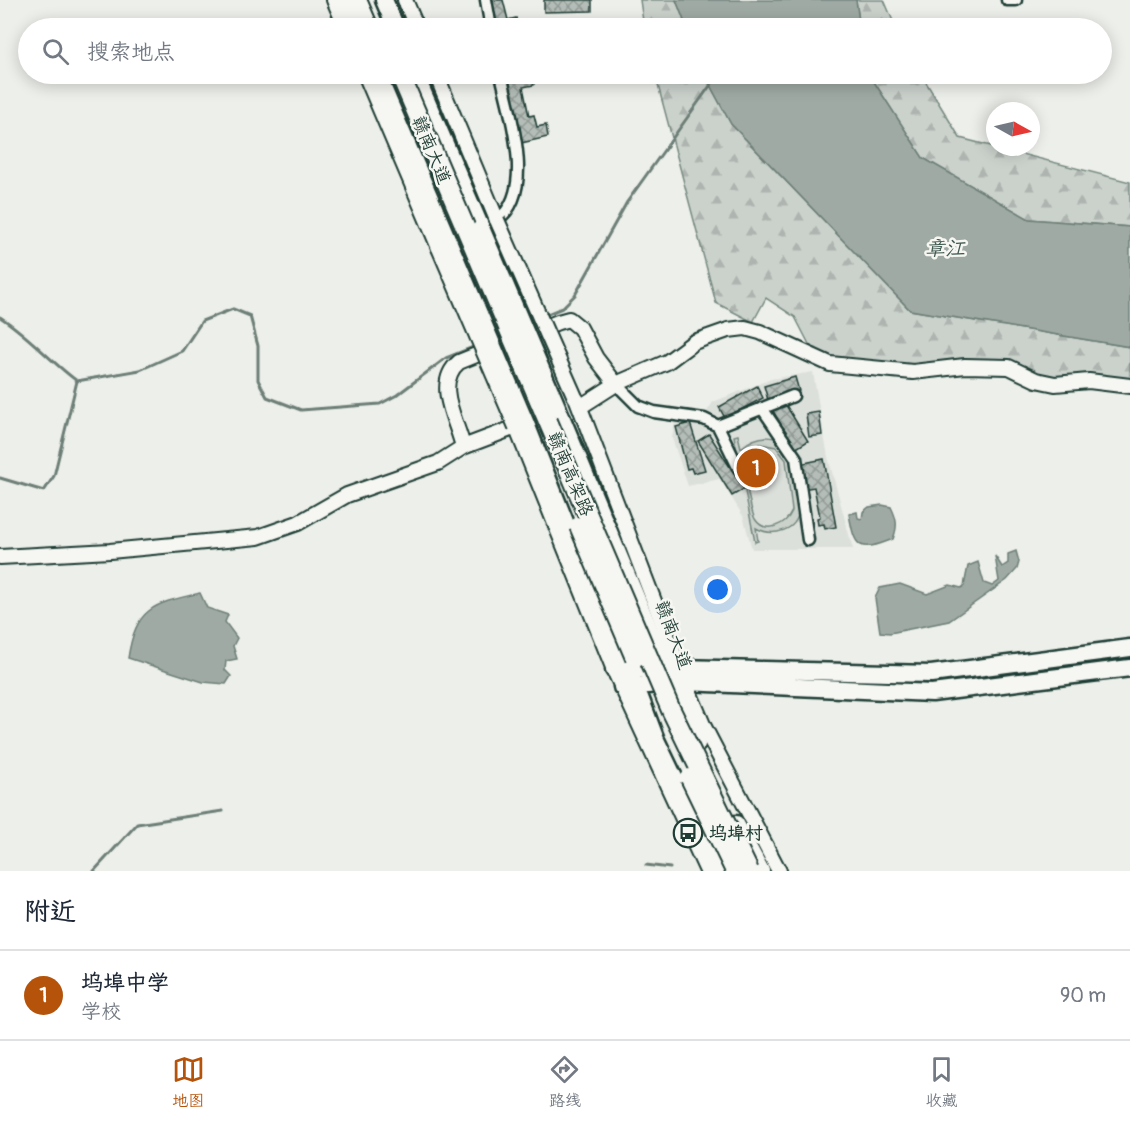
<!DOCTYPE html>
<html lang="zh">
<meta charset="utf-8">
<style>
:root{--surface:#fff;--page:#f2f2f3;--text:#1f2937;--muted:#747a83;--line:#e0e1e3;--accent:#b45309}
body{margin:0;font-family:Pangolin,"LXGW WenKai TC",sans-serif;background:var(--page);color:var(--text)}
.compass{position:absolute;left:986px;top:102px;width:54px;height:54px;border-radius:50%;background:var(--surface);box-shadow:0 3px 15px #0003;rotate:98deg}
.you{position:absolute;left:718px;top:590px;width:21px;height:21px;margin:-15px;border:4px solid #fff;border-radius:50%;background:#1a73e8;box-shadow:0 0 0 9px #1a73e833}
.badge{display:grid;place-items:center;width:39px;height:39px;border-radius:50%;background:var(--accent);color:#fff;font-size:20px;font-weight:700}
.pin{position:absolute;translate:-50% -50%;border:3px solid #fff;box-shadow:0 2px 6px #0006}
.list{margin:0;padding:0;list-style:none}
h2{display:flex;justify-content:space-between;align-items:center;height:78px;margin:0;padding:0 24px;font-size:26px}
h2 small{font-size:20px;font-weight:400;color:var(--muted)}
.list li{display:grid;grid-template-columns:39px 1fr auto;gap:18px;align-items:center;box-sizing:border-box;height:90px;padding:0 24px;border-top:2px solid var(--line)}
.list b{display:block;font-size:22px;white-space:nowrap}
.list p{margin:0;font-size:20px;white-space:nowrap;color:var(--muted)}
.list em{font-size:20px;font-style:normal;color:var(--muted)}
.icon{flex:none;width:33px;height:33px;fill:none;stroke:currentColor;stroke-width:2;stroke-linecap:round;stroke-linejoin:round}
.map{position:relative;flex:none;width:1130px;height:871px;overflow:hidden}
.search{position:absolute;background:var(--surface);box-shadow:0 3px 15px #0003;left:18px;right:18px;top:18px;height:66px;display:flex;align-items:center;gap:15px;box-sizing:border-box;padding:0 21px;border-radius:33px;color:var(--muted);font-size:22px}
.sheet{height:168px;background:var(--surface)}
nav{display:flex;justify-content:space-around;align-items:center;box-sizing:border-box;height:84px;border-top:2px solid var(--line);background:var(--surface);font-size:16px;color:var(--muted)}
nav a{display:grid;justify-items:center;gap:3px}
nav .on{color:var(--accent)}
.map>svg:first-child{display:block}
</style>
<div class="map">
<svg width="1130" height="871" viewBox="0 0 1130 871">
<defs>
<pattern id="forest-firs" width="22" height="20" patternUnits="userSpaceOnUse" patternTransform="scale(1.5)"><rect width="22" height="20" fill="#cbd2cc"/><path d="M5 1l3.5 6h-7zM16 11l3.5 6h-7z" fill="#aeb5b0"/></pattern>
<pattern id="building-cross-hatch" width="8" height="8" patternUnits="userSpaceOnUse" patternTransform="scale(1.5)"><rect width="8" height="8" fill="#b4bdb8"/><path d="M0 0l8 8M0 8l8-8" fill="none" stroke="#929b96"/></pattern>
</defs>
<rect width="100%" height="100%" fill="#edefea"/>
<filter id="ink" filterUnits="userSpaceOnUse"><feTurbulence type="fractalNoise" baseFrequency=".0167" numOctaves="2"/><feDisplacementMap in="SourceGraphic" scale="12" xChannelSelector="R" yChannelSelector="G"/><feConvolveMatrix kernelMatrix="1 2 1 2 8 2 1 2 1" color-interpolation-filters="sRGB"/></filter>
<g filter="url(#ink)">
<path fill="#dce0db" d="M813,372L828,457L853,549H752L743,516L720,479L688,486L672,438L675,421H701L713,402L771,379Z"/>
<path fill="#cbd2cc" stroke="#758880" stroke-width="1.5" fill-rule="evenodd" d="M738,435L741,448C757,434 781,431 791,454C795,462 794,474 795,482C796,491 799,501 799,510C797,532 772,537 756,528L758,541L755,542L734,436ZM760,444L776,447L786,460L792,511C786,525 765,535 755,519C751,512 742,467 743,460C745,451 752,447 760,444Z"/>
<path fill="url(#forest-firs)" stroke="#758880" stroke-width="1.5" d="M640,0H676L687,28H644Z
M856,0H884L896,28H860Z
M655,74H704L731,124L910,310L1130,347V378L1081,376L1059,379L1037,373L1010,360L975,359L918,367L846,362L811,348L795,317L766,298L753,322L716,303Z
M869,74H921L960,138L1130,182V227L1029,219L923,158Z"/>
<path fill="#9faaa4" stroke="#6c7e77" stroke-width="1.5" d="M676,0H856L860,28H687Z
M704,74H869L923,158L1029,219L1130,227V347L910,310L731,124Z
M882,505L891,507C897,519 898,526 893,539C858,553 855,548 849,514L857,512L858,518L862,519L863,512L869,507Z
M1016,551L1019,562L1017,569L1007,580L949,621L890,633L880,632L875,598L880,588L900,584L927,594L950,585L961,588L964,586L968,566L978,562L984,583L992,586L999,581L995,556L1002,567L1008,563V554Z
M200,593L207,608L228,615L225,622L237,638L233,646L237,659L226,661L225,670L231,676L226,684L203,682L128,658C136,607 153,604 200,593Z"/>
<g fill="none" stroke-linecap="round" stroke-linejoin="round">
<path stroke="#6c7e77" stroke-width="3" d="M545,315L562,308L575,295L627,202L712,83
M0,317C28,335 50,361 77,381L140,370L182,351L202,321L233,309L250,316L258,346V380L267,397L301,410L380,404L397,395L446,358L476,346
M0,478L44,491L54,476L77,381
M646,865L670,868
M94,871L137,824L223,811"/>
</g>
<path fill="url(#building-cross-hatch)" stroke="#1f3d34" stroke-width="1.5" d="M490,0H503L508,20L516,18L518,28H496Z
M544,0H592V11L544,12Z
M506,74H532L534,85L523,87L529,116L534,115L537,127L546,125L548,137L521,143Z
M795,377L799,391L768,400L764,386Z
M757,386L763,398L725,418L719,407Z
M784,402L808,441L795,449L772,409Z
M819,412L822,435L809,437L806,414Z
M690,423L705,470L693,473L691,468L687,469L676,427Z
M709,434L744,489L732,496L698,441Z
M824,459L836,527L825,529L824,524L818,525L817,518L820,517L814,487L803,489L799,464Z"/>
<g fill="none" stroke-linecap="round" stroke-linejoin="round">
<g stroke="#1f3d34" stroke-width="15">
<path id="minor" d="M486,0L491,28
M1007,0H1016
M497,220C537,192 509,112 501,74
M616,384L638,406L654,412L704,419L718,426L738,467
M762,408L796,458L808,540
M718,426L793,396"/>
</g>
<g stroke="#1f3d34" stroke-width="18">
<path id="tertiary" d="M334,0L346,28
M405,0L417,28
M365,74L439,248
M436,74L497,220
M577,400L685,682L704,727L779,871
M580,407L616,384L667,362L694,342L728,330L745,328L760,332L830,364L913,372L965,366L1009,367L1036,380L1055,384L1089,381L1130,386
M463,447C457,420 433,384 459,362L558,322L569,319L580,328L596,358L616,384
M0,557L110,551L258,537L298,523L347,495L438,463L463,447L516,427L614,670L707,871"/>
</g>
<g stroke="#1f3d34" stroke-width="21">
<path id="primary" d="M346,0L358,28
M384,0L396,28
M377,74L449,243
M415,74L481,228
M558,409L697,744
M526,424L607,627L636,687L656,740L719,871
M614,670L679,668L931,674L1130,648
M622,687L685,682L932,693L1130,668
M736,824L761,871"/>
</g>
<g stroke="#1f3d34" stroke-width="22">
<path id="trunk" d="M357,0L369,28"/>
</g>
<use href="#minor" stroke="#f6f6f2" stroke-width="10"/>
<use href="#tertiary" stroke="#f6f6f2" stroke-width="14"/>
<use href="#primary" stroke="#f6f6f2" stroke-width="16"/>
<use href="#trunk" stroke="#f6f6f2" stroke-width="18"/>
<g stroke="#1f3d34" stroke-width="18" stroke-linecap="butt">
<path id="tertiary-bridge" d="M497,220L575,397
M439,248L516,427"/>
</g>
<g stroke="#1f3d34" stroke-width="21" stroke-linecap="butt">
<path id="primary-bridge" d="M481,228L558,409
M449,243L526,424"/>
</g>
<g stroke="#1f3d34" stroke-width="22" stroke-linecap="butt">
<path id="trunk-bridge" d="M400,74L671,710L749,871
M579,526L635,658
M690,778L735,871"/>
</g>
<use href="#tertiary-bridge" stroke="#f6f6f2" stroke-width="14"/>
<use href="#primary-bridge" stroke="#f6f6f2" stroke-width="16"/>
<use href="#trunk-bridge" stroke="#f6f6f2" stroke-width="18"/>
</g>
</g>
<defs>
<g id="bus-ring" transform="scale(1.5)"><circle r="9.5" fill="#f6f6f2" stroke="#1f3d34" stroke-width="1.5"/><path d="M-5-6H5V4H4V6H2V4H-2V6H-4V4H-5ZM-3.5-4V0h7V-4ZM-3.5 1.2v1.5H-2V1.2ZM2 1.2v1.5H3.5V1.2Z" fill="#1f3d34"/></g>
</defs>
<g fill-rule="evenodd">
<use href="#bus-ring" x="688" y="833"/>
</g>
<g text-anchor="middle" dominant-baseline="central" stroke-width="5" stroke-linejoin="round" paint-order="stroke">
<g font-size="18" fill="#1f3d34" stroke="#f6f6f2">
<text transform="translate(431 150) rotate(67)">赣南大道</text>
<text transform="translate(570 474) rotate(67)">赣南高架路</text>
<text transform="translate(673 635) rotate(69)">赣南大道</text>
</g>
<g font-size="18" font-weight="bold" fill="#1f3d34" stroke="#f6f6f2" text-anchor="start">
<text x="709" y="833">坞埠村</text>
</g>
<g font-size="20" font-style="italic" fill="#3f5850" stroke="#f6f6f2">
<text x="945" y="248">章江</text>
</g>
</g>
</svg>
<svg class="compass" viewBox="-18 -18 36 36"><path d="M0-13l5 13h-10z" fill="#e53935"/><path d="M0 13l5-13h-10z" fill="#747a83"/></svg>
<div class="you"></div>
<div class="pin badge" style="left:756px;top:468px">1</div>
<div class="search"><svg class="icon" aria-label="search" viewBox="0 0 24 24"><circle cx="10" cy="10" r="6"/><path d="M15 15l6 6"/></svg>搜索地点</div>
</div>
<section class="sheet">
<h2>附近<small></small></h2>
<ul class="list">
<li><span class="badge">1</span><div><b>坞埠中学</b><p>学校</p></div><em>90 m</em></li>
</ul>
</section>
<nav>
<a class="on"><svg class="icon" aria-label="map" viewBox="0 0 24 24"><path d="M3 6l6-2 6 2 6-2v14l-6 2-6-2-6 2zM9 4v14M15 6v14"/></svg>地图</a>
<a><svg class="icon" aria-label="directions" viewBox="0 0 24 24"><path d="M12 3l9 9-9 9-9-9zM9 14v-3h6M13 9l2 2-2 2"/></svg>路线</a>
<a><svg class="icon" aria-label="saved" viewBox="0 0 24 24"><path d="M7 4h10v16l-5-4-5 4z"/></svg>收藏</a>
</nav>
